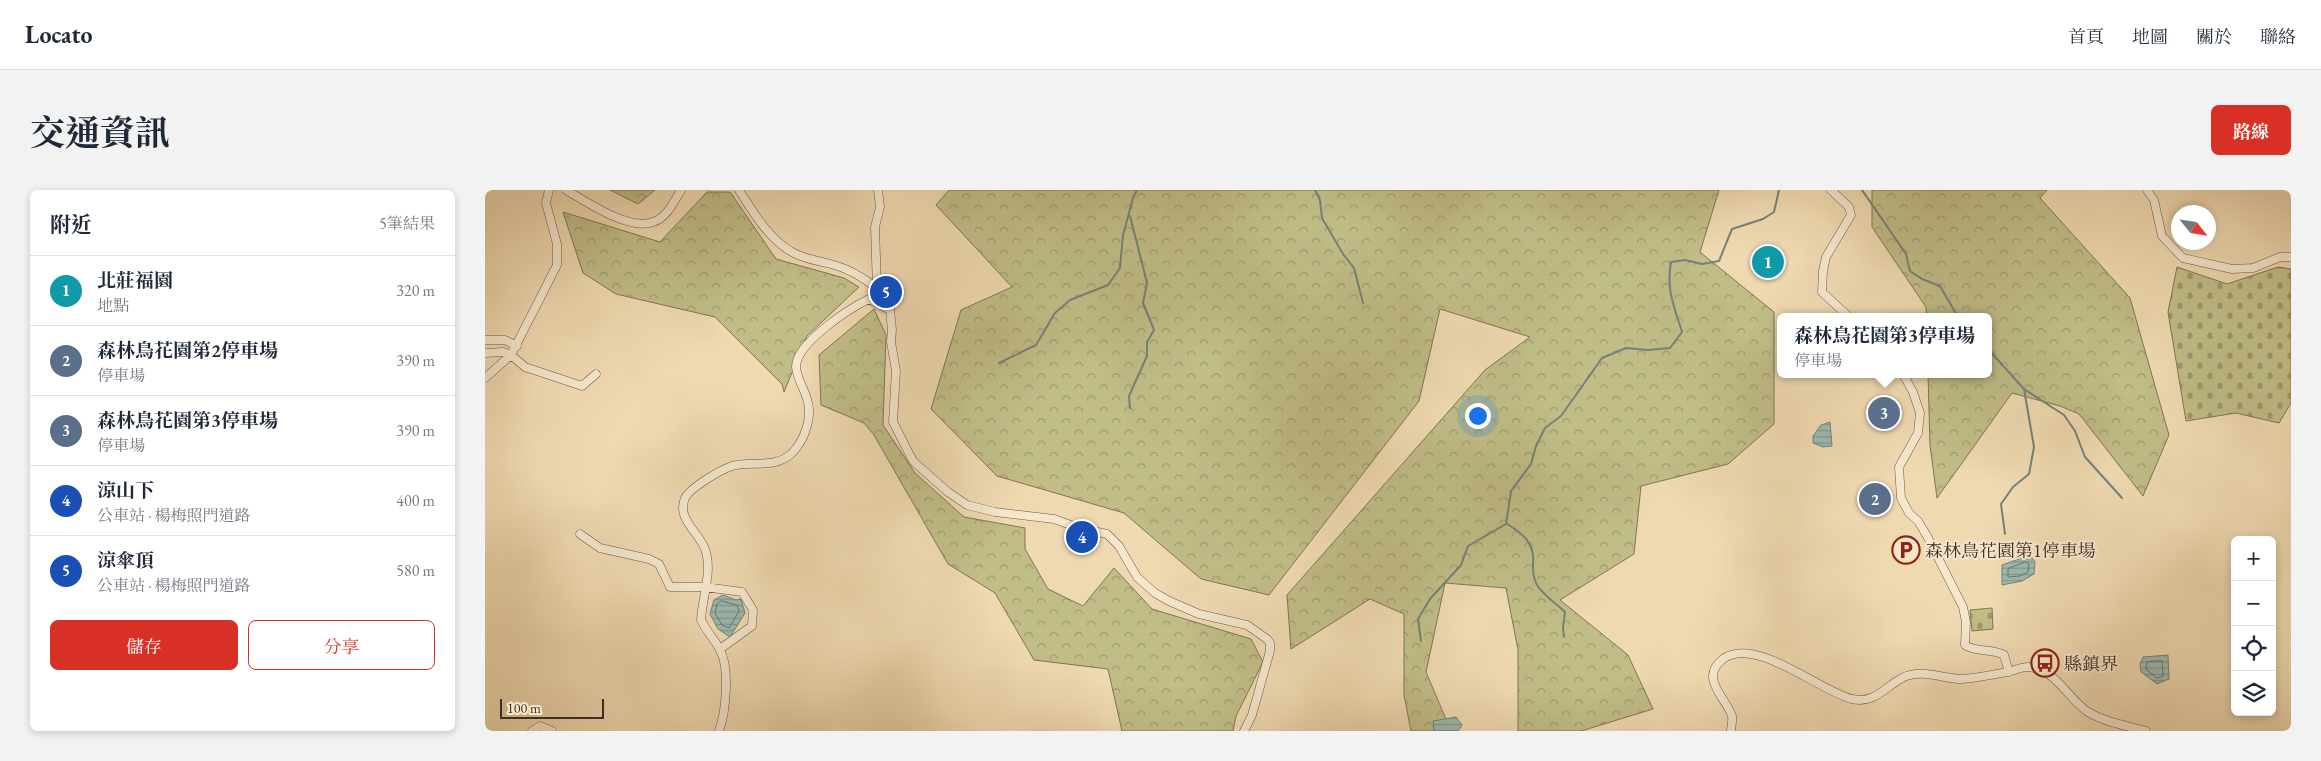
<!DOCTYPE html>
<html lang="zh-TW">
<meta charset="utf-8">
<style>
:root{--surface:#fff;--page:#f2f2f3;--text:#1f2937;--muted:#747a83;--line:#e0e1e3;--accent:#d93025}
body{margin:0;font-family:"EB Garamond","Noto Serif TC",serif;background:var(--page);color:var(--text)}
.controls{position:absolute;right:15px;bottom:15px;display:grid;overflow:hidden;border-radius:8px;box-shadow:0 2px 8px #0003}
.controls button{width:45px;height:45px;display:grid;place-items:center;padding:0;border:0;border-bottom:1px solid var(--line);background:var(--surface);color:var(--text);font:25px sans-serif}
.compass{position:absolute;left:1686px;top:15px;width:45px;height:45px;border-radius:50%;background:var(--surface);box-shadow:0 2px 8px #0003;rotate:120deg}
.scale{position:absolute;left:15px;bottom:12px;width:104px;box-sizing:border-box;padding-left:5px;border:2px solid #402d26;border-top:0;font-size:14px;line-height:18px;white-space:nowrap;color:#402d26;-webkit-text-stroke:4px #f5e6cc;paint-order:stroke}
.you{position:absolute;left:992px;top:225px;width:18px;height:18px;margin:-12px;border:4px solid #fff;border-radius:50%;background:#1a73e8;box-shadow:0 0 0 8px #1a73e833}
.badge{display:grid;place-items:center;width:32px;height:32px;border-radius:50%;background:var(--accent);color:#fff;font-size:16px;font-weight:700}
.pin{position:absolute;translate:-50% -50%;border:2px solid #fff;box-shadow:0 1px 5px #0006}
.popup{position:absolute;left:1292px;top:123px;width:215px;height:65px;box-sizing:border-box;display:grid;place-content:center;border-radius:8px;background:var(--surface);filter:drop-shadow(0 1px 4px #0005);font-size:16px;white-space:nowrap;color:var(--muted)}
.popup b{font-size:19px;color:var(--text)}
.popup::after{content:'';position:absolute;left:50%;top:100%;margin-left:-10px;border:10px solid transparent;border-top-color:var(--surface)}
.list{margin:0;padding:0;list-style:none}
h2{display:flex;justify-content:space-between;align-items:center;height:65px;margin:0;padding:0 20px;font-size:21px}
h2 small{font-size:16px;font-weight:400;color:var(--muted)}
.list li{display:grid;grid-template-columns:32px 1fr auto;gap:15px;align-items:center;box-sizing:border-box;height:70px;padding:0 20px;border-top:1px solid var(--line)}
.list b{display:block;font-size:19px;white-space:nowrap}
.list p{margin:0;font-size:16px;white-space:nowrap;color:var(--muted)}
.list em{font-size:16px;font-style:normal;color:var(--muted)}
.actions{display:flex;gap:10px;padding:15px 20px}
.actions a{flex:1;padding:11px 0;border:1px solid var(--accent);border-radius:8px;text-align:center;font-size:18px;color:var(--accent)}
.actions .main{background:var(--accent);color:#fff}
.icon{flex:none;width:28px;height:28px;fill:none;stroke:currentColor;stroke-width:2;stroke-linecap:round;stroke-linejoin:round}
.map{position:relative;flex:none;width:1806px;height:541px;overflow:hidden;border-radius:8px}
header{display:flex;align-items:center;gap:30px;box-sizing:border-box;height:70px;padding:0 25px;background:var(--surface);border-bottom:1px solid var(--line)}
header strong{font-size:24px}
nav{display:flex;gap:28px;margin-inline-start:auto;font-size:18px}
.intro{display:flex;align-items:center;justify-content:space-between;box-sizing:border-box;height:120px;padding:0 30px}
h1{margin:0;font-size:35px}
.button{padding:12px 22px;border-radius:8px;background:var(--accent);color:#fff;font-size:18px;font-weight:700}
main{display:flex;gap:30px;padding:0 30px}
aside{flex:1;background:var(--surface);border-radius:8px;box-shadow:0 2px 8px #0003}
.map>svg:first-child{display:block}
</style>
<header>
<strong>Locato</strong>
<nav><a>首頁</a><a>地圖</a><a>關於</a><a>聯絡</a></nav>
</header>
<div class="intro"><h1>交通資訊</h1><a class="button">路線</a></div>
<main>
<aside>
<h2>附近<small>5筆結果</small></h2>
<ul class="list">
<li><span class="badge" style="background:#0f9aa8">1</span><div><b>北莊福園</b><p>地點</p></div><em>320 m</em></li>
<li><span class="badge" style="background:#5c6f8a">2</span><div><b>森林鳥花園第2停車場</b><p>停車場</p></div><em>390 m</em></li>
<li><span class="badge" style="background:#5c6f8a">3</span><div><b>森林鳥花園第3停車場</b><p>停車場</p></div><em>390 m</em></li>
<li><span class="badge" style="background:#1a4fb4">4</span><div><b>涼山下</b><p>公車站 · 楊梅照門道路</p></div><em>400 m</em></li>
<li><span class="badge" style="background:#1a4fb4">5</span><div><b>涼傘頂</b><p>公車站 · 楊梅照門道路</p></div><em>580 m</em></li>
</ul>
<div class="actions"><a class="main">儲存</a><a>分享</a></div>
</aside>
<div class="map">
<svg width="1806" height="541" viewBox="0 0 1806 541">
<defs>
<pattern id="forest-crowns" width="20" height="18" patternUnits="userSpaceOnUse" patternTransform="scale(1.25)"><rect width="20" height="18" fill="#c0bd87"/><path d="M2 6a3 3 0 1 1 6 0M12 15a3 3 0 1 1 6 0" fill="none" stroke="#9d9a6e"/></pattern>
<pattern id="cemetery-stones" width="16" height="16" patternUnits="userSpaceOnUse" patternTransform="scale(1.25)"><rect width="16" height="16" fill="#c0bd87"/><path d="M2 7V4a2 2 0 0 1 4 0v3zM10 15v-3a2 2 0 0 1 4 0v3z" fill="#9d9a6e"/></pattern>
<pattern id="water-rules" width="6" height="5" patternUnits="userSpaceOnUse" patternTransform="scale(1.25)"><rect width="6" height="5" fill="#9abab0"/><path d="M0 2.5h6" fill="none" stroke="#7f988f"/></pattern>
</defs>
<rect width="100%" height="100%" fill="#efd9b1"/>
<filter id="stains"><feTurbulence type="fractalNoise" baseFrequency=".004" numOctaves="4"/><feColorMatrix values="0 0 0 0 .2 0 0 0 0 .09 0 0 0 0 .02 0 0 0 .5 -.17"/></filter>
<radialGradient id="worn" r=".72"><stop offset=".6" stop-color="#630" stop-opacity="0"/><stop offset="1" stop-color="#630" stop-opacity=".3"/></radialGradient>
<path fill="url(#forest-crowns)" stroke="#807556" d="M125,0H170L153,14Z
M464,0H1234L1215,62L1289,122V234L1243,274L1156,296L1149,364L1075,410L1143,465L1168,519L1096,541H1033V460L1021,398L960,393L941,482L966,541H926L919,505V424L885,409L806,459L802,405L1000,180L1045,147L955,119L934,211L784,405L716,389L639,323L512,286L446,219L476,120L527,97L451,15Z
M1387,0H1562L1555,8L1645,108L1684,245L1658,306L1594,224L1575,216L1527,203L1452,308L1445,255L1443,184H1503V127H1442L1441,117L1387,37Z
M222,2H245L291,69L359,88L374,97L322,146L299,202L297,194L230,127L131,104L98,83L78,22L175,52Z
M389,119L401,145L398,235L430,283L479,327L540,338V359L563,399L598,416L629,378L667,419L766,449L778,472L751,526L748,541H637L623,479L549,470L510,403L463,374L389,245L379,233L336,215L334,165Z"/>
<path fill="url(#cemetery-stones)" stroke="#807556" d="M1692,77L1742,94L1793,77L1806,79V213L1794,233L1751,223L1701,231L1683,122Z
M1507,418L1508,439L1487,441L1485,420Z"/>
<path fill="url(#water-rules)" stroke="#768279" d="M1345,232L1347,256L1338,257L1328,253V246L1336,235Z
M1545,365L1550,372L1549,384L1537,391L1517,395V375Z
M238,405L251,410L256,409L260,423L245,447L233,439L225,424L229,410Z
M1683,465L1684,489L1672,494L1656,482L1655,474L1658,467Z
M971,527L977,535L973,541H949L948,531Z"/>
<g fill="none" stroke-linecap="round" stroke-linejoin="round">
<path stroke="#6d746b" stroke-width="1" d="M1541,372L1544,374L1543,382L1535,386L1523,387V379Z
M237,411L252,415L254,421L244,438L237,435L230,423L232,414Z
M1677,471L1678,486L1672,488L1661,479L1662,472Z"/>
<path stroke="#768279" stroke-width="2" d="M830,0L835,10L837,28L858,64L869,78L878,113
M1377,0L1421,64L1425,81L1437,89L1455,96L1473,127
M645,26L662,93L658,113L669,140L662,152V166L644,206L645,218
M1503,159L1539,199L1549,257L1544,284L1528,297L1516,314L1520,344
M514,173L551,155L570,123L585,110L623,95L635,78L638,45L648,8L652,0
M1539,199L1579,225L1590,241L1600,267L1637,308
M1022,334C1037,343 1050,353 1048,373C1048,381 1048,388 1052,395C1058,405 1072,414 1080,422L1078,438L1079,447
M936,451L933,429L945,409L976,375L983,356L1021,334L1026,301L1046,274L1051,256L1060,238L1076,226L1117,168L1141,158L1163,160L1185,158L1197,142C1189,116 1181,100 1186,72L1200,70L1217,74L1234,71L1247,39L1278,29L1289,22L1294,0"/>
<g stroke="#6c5849" stroke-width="9">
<path id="minor" d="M64,0L61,13L72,54V75L26,165L40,177L97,196L111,184
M81,0C102,12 144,41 168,32C182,28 189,11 196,0
M254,0C268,22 285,51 309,63C322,70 336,71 349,75C371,81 388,94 404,109L407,140L406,152L411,181L408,232L428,271L463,302L482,315L510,322L569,329L594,338L622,344L634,356L652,387L670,403L684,411L714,424L762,435L782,449L785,453V461L767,525L759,541
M1346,0L1364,17L1366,25L1341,67L1338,81L1337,102L1364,127
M1662,0L1669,10L1677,46L1698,68L1747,79L1768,78L1795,67H1806
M392,98L390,37L395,17L393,0
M0,150H20L32,156
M0,163L18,162L26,165L0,188
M1418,184L1428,202L1435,223L1433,243L1414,277L1416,308L1424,323L1433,331L1442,346L1478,417L1481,432L1480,455C1492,463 1507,458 1519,465L1524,482
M95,344L115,358L164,369L174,374L185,397H220L257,402L268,420L267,436L235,459
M47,541L55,536L67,541
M234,541C241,522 245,478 235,460C230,450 221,441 216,430C217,408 228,381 220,359C214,342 191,329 200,308C205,298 235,280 247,276C266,270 291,280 308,262C320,249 328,226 322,209C319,198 312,189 311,177C311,153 365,118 384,109L405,120
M1246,541C1246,537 1248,530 1247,526C1242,509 1213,488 1238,469C1270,445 1336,502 1367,509C1390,514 1400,497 1417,488C1436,478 1458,489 1477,489C1493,488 1507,485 1522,482C1529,481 1538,476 1544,477C1572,480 1582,508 1603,522C1620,532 1642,536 1661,541"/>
</g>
<use href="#minor" stroke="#f5e6cc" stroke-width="8"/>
</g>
<defs>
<g id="parking-ring" transform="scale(1.4375)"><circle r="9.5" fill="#f5e6cc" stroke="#8f2418" stroke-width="1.5"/><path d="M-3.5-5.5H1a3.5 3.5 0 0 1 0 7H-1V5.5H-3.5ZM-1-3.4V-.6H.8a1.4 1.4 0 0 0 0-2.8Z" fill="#8f2418"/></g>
<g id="bus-ring" transform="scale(1.4375)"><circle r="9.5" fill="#f5e6cc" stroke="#8f2418" stroke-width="1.5"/><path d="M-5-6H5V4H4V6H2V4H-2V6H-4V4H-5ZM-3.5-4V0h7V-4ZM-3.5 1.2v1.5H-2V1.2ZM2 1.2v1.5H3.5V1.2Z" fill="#8f2418"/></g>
</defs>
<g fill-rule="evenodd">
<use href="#parking-ring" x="1421" y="360"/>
<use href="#bus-ring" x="1560" y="473"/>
</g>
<g text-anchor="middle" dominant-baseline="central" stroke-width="4" stroke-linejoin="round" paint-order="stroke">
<g font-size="18" fill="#402d26" stroke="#f5e6cc" text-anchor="start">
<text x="1440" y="360">森林鳥花園第1停車場</text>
<text x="1579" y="473">縣鎮界</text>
</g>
</g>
<rect width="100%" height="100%" filter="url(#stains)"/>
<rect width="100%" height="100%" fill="url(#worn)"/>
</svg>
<div class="controls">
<button>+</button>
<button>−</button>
<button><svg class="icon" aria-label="locate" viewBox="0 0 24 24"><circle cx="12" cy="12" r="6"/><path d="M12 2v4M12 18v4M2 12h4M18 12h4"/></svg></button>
<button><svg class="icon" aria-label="layers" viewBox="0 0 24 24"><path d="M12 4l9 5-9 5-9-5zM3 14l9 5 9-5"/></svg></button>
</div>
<svg class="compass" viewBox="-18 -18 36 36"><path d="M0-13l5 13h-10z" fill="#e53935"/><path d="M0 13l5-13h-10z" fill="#747a83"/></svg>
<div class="scale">100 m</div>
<div class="you"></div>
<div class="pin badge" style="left:1283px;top:72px;background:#0f9aa8">1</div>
<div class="pin badge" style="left:1390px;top:309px;background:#5c6f8a">2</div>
<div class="pin badge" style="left:1399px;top:223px;background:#5c6f8a">3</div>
<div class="popup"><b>森林鳥花園第3停車場</b>停車場</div>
<div class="pin badge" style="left:597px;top:347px;background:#1a4fb4">4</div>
<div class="pin badge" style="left:401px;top:102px;background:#1a4fb4">5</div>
</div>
</main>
